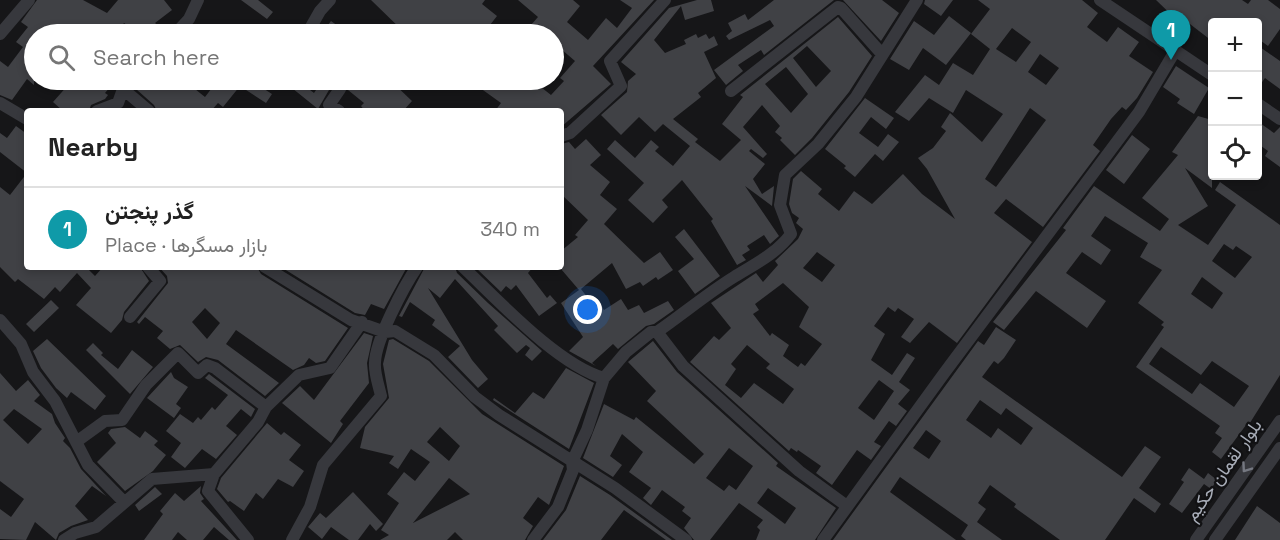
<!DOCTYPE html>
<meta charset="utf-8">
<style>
:root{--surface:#fff;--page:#f6f6f6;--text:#222;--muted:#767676;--line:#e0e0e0;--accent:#7c3aed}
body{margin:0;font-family:"Space Grotesk",Vazirmatn,sans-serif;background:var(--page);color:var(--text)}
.controls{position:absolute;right:18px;top:18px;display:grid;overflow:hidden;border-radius:6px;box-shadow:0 3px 9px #0003}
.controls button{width:54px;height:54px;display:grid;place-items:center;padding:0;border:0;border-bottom:2px solid var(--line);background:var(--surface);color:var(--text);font:30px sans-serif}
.you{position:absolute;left:588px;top:310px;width:21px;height:21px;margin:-15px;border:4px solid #fff;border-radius:50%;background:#1a73e8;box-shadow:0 0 0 9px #1a73e833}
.badge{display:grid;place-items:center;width:39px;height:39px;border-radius:50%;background:var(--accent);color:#fff;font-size:20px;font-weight:700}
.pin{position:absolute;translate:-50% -50px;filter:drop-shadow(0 2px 3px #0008)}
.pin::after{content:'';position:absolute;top:32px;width:21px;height:18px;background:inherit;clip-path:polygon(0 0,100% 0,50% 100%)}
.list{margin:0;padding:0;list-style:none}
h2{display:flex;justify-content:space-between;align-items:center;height:78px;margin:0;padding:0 24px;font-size:26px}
h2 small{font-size:20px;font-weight:400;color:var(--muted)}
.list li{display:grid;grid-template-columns:39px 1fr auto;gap:18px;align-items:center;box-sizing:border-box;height:84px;padding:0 24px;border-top:2px solid var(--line)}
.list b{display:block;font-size:22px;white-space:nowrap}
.list p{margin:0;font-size:20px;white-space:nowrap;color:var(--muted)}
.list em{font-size:20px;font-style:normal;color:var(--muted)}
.icon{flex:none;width:33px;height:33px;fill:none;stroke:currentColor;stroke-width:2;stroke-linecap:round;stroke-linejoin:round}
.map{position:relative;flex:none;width:1280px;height:540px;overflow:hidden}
.search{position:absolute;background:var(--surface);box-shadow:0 3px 9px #0003;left:24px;top:24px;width:540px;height:66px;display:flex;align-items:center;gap:15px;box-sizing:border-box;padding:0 21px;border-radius:33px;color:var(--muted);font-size:22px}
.panel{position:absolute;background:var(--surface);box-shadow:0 3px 9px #0003;left:24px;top:108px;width:540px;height:162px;border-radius:6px}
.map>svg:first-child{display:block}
</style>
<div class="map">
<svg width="1280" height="540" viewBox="0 0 1280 540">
<rect width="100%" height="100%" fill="#161618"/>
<path fill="#404145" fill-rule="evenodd" d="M37,0H83L107,13L118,0H164L172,10L155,23L161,28L156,34H139L124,23L116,34H34V85L27,79L12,100L0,95V61L8,67L23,47L16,42L28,27L21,22Z
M241,0H258L273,12L267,19Z
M371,0H485L482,4L497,16L490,25L502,34H406Z
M518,0H573L580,6L567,22L588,40L606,18L617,28L632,8L620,0H654L593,66L611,84L561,127V111H495L501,103L469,80H505L518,89L526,80H532L551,95L564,81L560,78L575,61L554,43V34H523L538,17Z
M697,0H711L714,11L685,20L681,6L654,40L665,53L686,44L684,40L696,34L698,38L706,34L709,39L714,36L718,45L704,52L716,78L698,93L701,97L673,119L698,139L695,142L720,161L741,140L722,124L743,97L740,95L838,17L872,56L849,92L812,138L795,155L780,140L782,138L775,132L780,126L762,105L743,127L767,154L763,158L751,149L749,151L765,164L753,179L762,194L774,186L772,206L745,186L779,236L770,244L764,235L747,246L750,250L742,255L746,260L737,265L711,221L713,219L682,180L662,200L668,207L653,223L628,200L644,183L607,149L615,140L635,158L651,140L659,147L655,151L673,166L690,146L663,124L655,132L639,117L621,135L601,115L627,92L628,81L636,74L621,62L669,8ZM807,46L831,71L816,87L793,58ZM786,67L808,94L791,113L765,84Z
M774,0H834L764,55L761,50L738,65L743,71L726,85L714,70L774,26L770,20L729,40L726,36L732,31L728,23L745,14L748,20Z
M843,0H882L899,13L881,41Z
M925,0H953L941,16L924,4Z
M978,0H1082L1098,13L1087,27L1107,42L1118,27L1139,42L1129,56L1153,72L1137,98L1126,110L1122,107L1111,119L1093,145L1100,151L1043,227L1006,199L994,213L1032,242L957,343L929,322L910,343L901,337L914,319L898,308L895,312L888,307L874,326L885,334L871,360L892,375L907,353L915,358L899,382L910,390L898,404L907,411L896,426L889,421L874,442L881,446L871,460L857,450L832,485L816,473L821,466L798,450L797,452L791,448L789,451L690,362L714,336L719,340L731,328L711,303L756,273L763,282L778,265L775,261L798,239L803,229L796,223L799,218L792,213L789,204L793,179L801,171L822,189L818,194L839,211L854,191L872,204L903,174L922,194L955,219L927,169L918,158L933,148L946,131L941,127L950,113L982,142L1003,114L966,90L953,113L929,98L909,121L895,112L925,75L939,85L953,63L973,75L990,49L971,34L990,9ZM1012,28L1031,42L1016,62L996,49ZM1040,54L1059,68L1046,85L1028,72ZM1030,108L1046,120L996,187L985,179ZM817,252L835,265L822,282L803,268ZM783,283L809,307L799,327L822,344L805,366L801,363L798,367L783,356L789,345L772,333L770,336L753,314L759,310L755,304ZM747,345L770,364L766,368L794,389L783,404L754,383L741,398L725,385L736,369L731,364ZM879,380L894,391L874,420L858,408Z
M1156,0H1242L1248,4L1251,0H1268L1280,9V29L1268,46L1257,38V22H1212V41L1186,21L1183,26Z
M949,16L971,33L946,65L923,48L909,70L890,59L914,21L934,35Z
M331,21L349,34H321Z
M1257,45L1280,61V89L1265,78L1257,89Z
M1176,66L1209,88L1194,114L1177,103L1180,99L1163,87Z
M64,80H116L105,93L108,95L105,99L91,105L89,111H63L53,102L69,84Z
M143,80H194L190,85L205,97L218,80H250L272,94L266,103L240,86L223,107L218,103L211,111H157L154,105L136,89Z
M282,80H297L314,93L322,81L329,90L318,109Z
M342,80H390L412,101L403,111H365L361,106L364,103L348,90Z
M865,98L894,118L886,129L871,117L859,133L878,147L888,134L899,142L883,161L875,154L855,177L844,168L846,166L825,149Z
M1198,116L1212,120V188L1185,168L1208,206L1178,225L1208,245L1236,205L1215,190L1220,182L1280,225V375L1248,426L1246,425L1221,459L1212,452L1222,438L1215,433L1220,426L1136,367L1164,327L1161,325L1164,322L1138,303L1162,270L1140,257L1148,243L1105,216L1091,236L1111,250L1101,265L1082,252L1066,273L1106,301L1087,328L1036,291L1004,330L993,322L1066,230L1063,228L1094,186L1160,231L1169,219L1142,198L1178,155L1172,152ZM1224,244L1233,250L1236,246L1252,257L1235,278L1212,261ZM1202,277L1223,293L1212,309L1191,294ZM1161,347L1201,375L1212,361L1249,386L1234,407L1200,383L1192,394L1149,364Z
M1257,121L1274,133L1280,127V167L1265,156L1268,151L1257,143Z
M16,126L27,134V267H86L95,276L103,267H140L149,281L124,312L122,320L111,333L76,305L91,288L77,273L60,292L55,287L44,299L18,279L15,282L0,267V187L10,195L27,173L0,152V133L7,138Z
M1132,135L1150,149L1124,184L1106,170Z
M586,139L601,155L590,165L610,182L600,195L617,209L604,224L644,263L660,252L673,270L658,280L656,277L643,286L640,282L626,289L612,263L581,289L594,306L599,302L604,310L621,299L628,310L639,305L644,313L668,301L674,310L654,324L646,326L618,349L613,344L592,363L596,366L569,351L583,337L561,303L579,290L561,269V251L578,237L575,235L588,220L561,194V144L569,142L575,149Z
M684,229L720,276L695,294L678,271L694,259L675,237Z
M159,267H257L261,274L348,328L325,361L316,363L309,358L304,365L293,370L236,330L226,344L279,383L265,396L218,360L206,357L198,362L180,345L170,349L157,338L163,331L145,317L139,324L137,322L168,283L167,276ZM205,308L220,323L207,339L192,322Z
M281,267H407L384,309L371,304L365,315L355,313Z
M425,267H455L457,273L488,303L542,351L532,361L525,355L530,348L526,345L517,353L494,330L498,326L455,279L440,298L428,288L472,360L488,379L478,388L448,357L460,346L432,325L435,320L410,302L402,317L399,316Z
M475,267H533L528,273L547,298L550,295L557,303L539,316L516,285L511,290L506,286L501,292Z
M51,300L59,308L34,332L26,324Z
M996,327L1016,340L1004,358L998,364L994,361L982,377L1122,477L1145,446L1161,457L1139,488L1161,504L1155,513L1134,498L1105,540H1060L1014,507L1016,504L990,485L978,503L986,509L977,522L1002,540H966L961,536L968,525L900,477L890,492L956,540H833L978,341L984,345ZM980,400L1001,415L1006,408L1033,428L1021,445L998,428L991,438L966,420ZM926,430L941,441L929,459L913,448Z
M364,333L373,336L367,363L369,383L340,421L343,424L331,443L282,403L300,386L314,400Z
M47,339L106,396L95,410L71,392L67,398L56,388L41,368L33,351Z
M393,339L429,361L482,414L564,466L549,505L538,497L523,518L533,526L525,540H463L455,532L447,540H380L389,535L381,530L399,503L387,494L404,472L415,481L430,462L411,449L398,469L389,463L394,456L360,448L365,427L389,398L383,364L389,340ZM440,427L460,446L449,461L427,442ZM449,478L470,494L413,523Z
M653,341L677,372L778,463L776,466L836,508L815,540H756L760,530L757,527L763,520L739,503L710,540H694L684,528L691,518L682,511L685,507L662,490L651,505L643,498L651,488L629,472L643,452L622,434L610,456L622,465L613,477L583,458L604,404L634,420L636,417L694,464L704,454L647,401L656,391L628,362ZM729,448L753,466L736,490L729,485L724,491L706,478ZM768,488L796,508L785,524L757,503Z
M93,343L103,353L101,355L118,369L132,350L153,367L130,394L86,350Z
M566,368L594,383L569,449L493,400L494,398L515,413L533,392L544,399Z
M171,372L174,378L188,387L176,404L181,408L174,418L147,398Z
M0,373L16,391L28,380L40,395L34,401L52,414L55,423L65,438L63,441L70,448L81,469L106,496L92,486L75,506L88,520L71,526L59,533L56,540L35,522L26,540L0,539V509L11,517L24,499L0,481ZM14,409L42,429L28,444L3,420Z
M209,374L255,409L251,417L241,409L226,426L237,435L216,459L202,449L185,468L171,457L181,443L166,431L180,414L193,423L198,417L201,420L212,407L215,410L228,395L205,378Z
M267,423L281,435L284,432L301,445L289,460L304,471L293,487L278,479L263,499L256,493L244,511L230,501L228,502L217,489L221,478Z
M125,427L140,438L145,431L158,441L154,445L166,455L153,471L125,491L97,462L116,443L108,433L111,429Z
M1189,468L1204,479L1208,473L1217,480L1211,489L1204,484L1182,513L1169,504L1184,482L1181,480Z
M580,476L610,495L672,540H666L624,510L601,540H543L566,510Z
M201,486L200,493L204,499L201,501L237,540H229L214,527L203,540H187L178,532L172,540H144L163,514L160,511L175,493L184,501Z
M155,487L162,494L139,511L135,505Z
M353,492L383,524L376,531L370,524L358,540H349L331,527L322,539L308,527L320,513L326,518Z
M1257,506L1280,523V540H1235Z"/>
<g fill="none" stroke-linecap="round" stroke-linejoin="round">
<path stroke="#37383d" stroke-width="12" d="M1100,0L1212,75
M0,34L29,0
M175,34L189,19L198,0
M307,34L320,11L330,0
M330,80L340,89L329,105L339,111
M123,89L149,111
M731,91L838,7L841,8L881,53
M0,103L27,119
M1258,104L1280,119
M97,111L118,103L123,89L132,80
M561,136L570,133L621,86L610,61L665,0
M265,267L351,320L385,332L395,331L434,355L475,397L499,415L615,488L686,540
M463,267C499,301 558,365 604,378
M130,317L160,281L148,267
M0,320L21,344L33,372L55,401L88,465L124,502
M657,332L683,366L799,471L847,506
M76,442L105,421L122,420L146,385L178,353L198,373L207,365L215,368L266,407
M214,474L208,491L248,540
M64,540L75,533L96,527L152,479L214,474L258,422L266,407L299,375L330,368L362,322
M292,540L310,507L323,465L381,396C379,386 374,373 375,363C375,341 404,286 417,267
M533,540L558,507L573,470L572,462L587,430L604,378L626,352L651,332H657C683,314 708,293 734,277C755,264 776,254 791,234L780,205L785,175L818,144L856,97L917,0
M823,540L945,372L1139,112L1175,51
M1196,540L1280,421
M1215,540L1280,448"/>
</g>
<defs><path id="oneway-chevron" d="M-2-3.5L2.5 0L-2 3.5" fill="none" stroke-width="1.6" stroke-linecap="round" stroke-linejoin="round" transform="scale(1.5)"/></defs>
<use stroke="#757881" href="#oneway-chevron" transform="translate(1246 468) rotate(125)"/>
<g text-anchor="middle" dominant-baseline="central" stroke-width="4.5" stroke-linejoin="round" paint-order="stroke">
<g font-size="18" fill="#a8adb8" stroke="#111113">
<text transform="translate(1223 470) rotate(-55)">بلوار لقمان حکیم</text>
</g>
</g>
</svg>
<div class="controls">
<button>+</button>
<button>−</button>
<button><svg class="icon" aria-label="locate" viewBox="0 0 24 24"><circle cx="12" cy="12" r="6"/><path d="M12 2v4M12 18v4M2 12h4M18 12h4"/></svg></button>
</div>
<div class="you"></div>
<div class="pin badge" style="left:1171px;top:60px;background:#0f9aa8">1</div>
<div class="search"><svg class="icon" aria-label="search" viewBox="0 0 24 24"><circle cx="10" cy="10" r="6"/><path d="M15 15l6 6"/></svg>Search here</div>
<section class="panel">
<h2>Nearby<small></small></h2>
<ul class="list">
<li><span class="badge" style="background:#0f9aa8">1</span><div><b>گذر پنجتن</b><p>Place · بازار مسگرها</p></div><em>340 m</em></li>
</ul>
</section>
</div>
